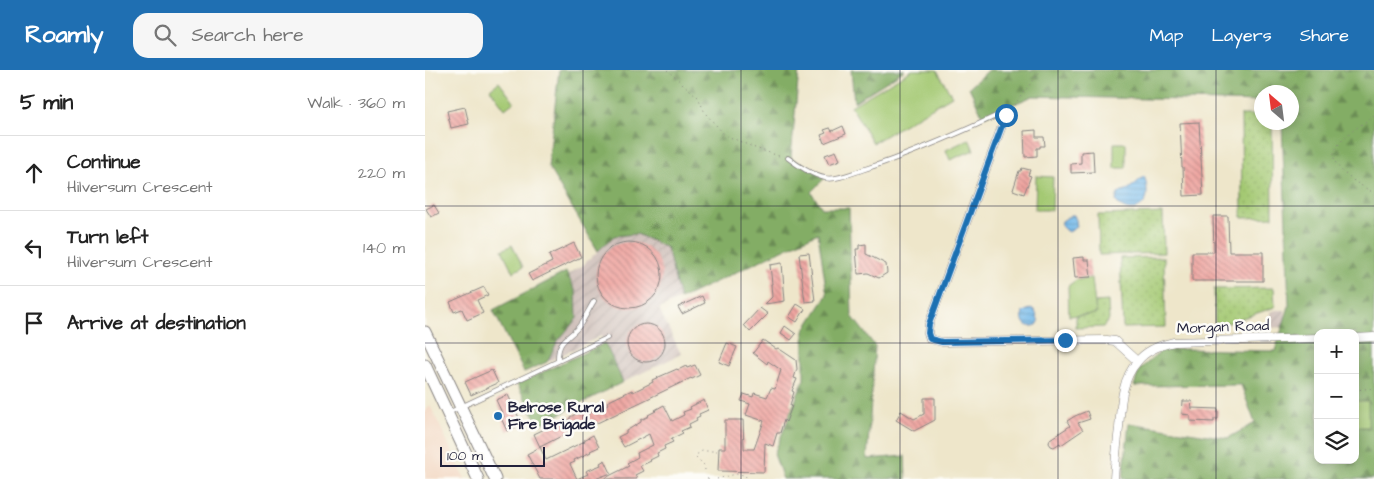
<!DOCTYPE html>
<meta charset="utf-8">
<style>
:root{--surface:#fff;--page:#f6f6f6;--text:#222;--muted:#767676;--line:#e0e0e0;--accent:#1f6fb2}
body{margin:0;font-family:"Architects Daughter",sans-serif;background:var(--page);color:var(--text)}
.controls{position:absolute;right:15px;bottom:15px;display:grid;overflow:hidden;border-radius:10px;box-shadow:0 2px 12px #0003}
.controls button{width:45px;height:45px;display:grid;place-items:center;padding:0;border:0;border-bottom:1px solid var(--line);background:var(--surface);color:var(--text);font:25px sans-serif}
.compass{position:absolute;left:829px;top:15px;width:45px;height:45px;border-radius:50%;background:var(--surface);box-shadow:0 2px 12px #0003;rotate:332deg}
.scale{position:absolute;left:15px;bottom:12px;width:105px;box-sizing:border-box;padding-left:5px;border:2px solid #22223b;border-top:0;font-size:14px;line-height:18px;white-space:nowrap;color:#22223b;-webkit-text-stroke:4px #fdfcf7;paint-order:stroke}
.stop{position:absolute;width:15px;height:15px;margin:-11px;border:4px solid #1f6fb2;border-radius:50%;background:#fff}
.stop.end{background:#1f6fb2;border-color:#fff;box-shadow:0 1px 5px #0008}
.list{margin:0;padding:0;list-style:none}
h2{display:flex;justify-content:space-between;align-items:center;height:65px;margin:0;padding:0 20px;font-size:21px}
h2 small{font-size:16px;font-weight:400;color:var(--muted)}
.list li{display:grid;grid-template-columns:32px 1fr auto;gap:15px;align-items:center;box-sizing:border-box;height:75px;padding:0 20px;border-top:1px solid var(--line)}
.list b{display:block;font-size:19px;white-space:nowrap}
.list p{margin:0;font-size:16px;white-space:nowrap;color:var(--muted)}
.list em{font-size:16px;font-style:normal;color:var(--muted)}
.icon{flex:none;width:28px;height:28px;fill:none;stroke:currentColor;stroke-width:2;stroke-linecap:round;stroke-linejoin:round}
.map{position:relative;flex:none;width:949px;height:409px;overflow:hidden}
header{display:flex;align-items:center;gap:30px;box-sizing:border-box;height:70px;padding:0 25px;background:var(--accent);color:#fff}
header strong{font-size:24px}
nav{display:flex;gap:28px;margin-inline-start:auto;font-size:18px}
.search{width:350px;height:45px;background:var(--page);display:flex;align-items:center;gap:12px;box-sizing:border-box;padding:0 18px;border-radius:15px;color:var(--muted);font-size:19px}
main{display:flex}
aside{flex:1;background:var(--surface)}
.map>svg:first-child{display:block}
</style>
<header>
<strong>Roamly</strong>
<div class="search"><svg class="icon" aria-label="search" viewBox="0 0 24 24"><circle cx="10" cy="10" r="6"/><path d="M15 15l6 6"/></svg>Search here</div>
<nav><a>Map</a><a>Layers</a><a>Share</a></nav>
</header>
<main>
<aside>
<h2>5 min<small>Walk · 360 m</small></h2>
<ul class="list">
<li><svg class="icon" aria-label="ahead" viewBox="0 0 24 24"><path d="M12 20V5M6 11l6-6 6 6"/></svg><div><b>Continue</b><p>Hilversum Crescent</p></div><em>220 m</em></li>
<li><svg class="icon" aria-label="left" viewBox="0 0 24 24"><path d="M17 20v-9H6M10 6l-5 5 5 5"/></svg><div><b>Turn left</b><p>Hilversum Crescent</p></div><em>140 m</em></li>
<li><svg class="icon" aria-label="arrive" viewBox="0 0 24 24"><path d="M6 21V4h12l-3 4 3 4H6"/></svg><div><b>Arrive at destination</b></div></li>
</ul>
</aside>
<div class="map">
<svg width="949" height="409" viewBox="0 0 949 409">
<defs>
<pattern id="industrial-furrows" width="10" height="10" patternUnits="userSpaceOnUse" patternTransform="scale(1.25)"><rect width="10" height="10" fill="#cfc0ba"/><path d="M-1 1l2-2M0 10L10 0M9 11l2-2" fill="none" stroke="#b1a5a1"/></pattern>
<pattern id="green-dots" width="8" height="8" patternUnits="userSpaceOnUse" patternTransform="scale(1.25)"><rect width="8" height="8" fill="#a4c973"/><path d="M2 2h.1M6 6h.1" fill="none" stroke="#8dac64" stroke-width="1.8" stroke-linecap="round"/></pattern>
<pattern id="forest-firs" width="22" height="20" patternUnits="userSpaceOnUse" patternTransform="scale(1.25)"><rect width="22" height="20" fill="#83ad65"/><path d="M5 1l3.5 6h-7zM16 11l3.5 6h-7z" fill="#6b8c54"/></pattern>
<pattern id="water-rules" width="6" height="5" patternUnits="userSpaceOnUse" patternTransform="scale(1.25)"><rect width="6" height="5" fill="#73b9ea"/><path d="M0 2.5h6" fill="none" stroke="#5e96bf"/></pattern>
<pattern id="building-back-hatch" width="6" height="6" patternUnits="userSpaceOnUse" patternTransform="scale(1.25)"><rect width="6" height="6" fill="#efa5a0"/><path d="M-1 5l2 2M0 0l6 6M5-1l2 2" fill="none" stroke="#c18684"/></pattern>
</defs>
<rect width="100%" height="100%" fill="#fdfcf7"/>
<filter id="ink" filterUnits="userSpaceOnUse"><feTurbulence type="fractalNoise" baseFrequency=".02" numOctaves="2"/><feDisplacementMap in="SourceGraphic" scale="10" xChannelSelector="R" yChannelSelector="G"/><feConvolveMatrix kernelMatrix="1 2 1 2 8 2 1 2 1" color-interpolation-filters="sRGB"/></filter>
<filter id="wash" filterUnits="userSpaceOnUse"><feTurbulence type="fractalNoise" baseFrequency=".0096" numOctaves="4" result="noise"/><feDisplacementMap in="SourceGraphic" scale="20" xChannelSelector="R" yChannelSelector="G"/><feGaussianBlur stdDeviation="1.12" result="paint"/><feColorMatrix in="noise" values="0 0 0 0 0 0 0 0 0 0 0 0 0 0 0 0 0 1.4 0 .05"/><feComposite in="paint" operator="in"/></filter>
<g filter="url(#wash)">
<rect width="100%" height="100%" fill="#eee6ca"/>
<path fill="#f2d4be" d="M5,335L40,409H0V340Z"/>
<path fill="url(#industrial-furrows)" d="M213,164L242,178L255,229L234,239L256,284L198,312L176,266L122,292L132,272L152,248L151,222L143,204L157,196L189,166Z
M850,240H860L861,257L845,258V242Z"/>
<path fill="url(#green-dots)" stroke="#637657" d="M836,45V52L847,53L848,147L817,148L816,45Z
M738,143L739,183L674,185L673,145Z
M739,187L741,257L698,258L695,188Z
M849,218L850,237L803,253L790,254L789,219Z
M683,231L684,250L678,257L651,258V246L671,244L670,232Z"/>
<path fill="url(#forest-firs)" stroke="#526850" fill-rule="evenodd" d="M134,0H374L366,88L401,107L386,122L397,138H424L427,246L450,276L442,389L480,386L481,409H358L349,384L379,309V261L402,225L393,163L255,229L242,178L212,164L189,166L173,181L123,97Z
M426,0H480L429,32Z
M564,0H949V409H698L704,353L803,368L830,353L816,315L709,316L714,300L737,280L759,279L850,281L864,236L857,53L866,52V22H836V32L608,26L558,47L544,17ZM893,263H930V390H893Z
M141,202L151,222L152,248L132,272L122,292L99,302L68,240Z
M180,273L198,312L114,355L92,314Z"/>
<path fill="#a4c973" stroke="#637657" d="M487,0H512L527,26L448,73L426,36Z
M74,12L89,32L80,39L65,19Z
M544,69L549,80L525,90L521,80Z
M689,73H701V98H689Z
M611,106L628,107L627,140H610Z
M87,175L98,197L88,202L77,180Z
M667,208L671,244L644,246L643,216L651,210Z
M931,331H943V357H931Z"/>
<path fill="url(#water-rules)" stroke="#4a6e92" d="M719,106C722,112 723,124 721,130C714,144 697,142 691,131C693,118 698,123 705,118C710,114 715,110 719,106Z
M646,145H649L651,150L652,157L644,162L641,161L636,156L637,151Z
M607,238L610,241L614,252L612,255C601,259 596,253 598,242Z"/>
<g id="blocks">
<path fill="url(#building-back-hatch)" d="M40,37L44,54L26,58L22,41Z
M774,52L778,125L759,126L758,97H757L755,53Z
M418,56L421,64L399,73L396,65L401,63L399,60L405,58L407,61Z
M611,60V67H619L620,76H615V78H612V86L600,87L599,61Z
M411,81L415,90L404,94L400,85Z
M668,81L669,102L646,103V94L656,93V82Z
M597,98L605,100L603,105L606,106L599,124L588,120L594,101H596Z
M9,135L14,143L6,147L1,139Z
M788,146H803L804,182H838V211H767V182H789Z
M171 205a33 33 0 1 1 66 0a33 33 0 1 1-66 0Z
M149,173L156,187L107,211L103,204L127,192L124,185Z
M441,174V184L461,194L462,203L454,208L443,203L433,204L431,179H434V175Z
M384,183L390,231L380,232L374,184Z
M659,187V190H664L666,207L650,208L648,188Z
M357,193L360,231L340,234L347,227L346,214H347L345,195Z
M59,217L63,225L52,230L58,243L42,250L37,239L29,242L25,232Z
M277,226L280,233L257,244L253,237Z
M372,234L380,239L372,252L364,247Z
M335,238L343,244L325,262L319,255Z
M202 273a19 19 0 1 1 38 0a19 19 0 1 1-38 0Z
M360,256L371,264L366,270L356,263Z
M338,270L351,279L353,278L371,290L372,299L369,308L372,309L367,321L369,322L365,335L367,336L361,352L359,350L355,363H352L348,376L340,373L339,402L293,401L294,378H300V350H318L319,379H329L339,351L321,345L325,334L316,331L319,324L328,327L329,323L342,327L346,318L350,319L356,300L343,291L342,294L328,283Z
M302,273L312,277L304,296L294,292Z
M270,295L275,305L267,309L266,308L168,355L167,352L159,356L158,355L115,377L109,364L134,352V354L145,349V347L153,343L154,344L162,340L163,344L183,334L182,332L207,320L208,322L228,312L227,310L252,299L253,300L261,296L262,298Z
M67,300L73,313L46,325L40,312Z
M83,325L97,354L82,361L76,348L79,347L71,330Z
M499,328H510V350L489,361L471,350L476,341L489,349L499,344Z
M279,330L283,340L274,344L275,346L271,348L272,350L264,354L265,357L256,361L258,363L246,369L248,372L239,376L240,379L232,383L233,386L225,390L226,391L215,396L218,401L210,405L212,409H178L204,396L202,393L213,387L212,383L228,375L224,364L199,377L193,367L201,363V361L216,352V350L224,346L223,345L231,341L230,340L239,335L247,351L259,345L258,342L266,339L265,337Z
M758,331H767L766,338L793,339V349H789V352L765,351V345L757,344Z
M662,341L665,349L653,353L658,360L636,375L635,373L629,377L626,376L624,373L625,369L645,356L642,351L650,346Z
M168,365L174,377L165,381L166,382L149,390L150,392L145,394L152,409L163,404L161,401L176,395L175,393L180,390L186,403L170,409H115L102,384L115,377L121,390L160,371L159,370Z"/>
</g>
</g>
<g filter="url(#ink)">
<use href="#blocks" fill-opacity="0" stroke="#888482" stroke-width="1"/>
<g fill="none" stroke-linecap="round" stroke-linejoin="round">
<g stroke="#888482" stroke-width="5.5">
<path id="lane" d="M363,88C372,95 389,106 400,108C409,111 428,103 437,100C484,85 528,66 573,45H581
M133,291C132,268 145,269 155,255C160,248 164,239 169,231
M23,343L182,268"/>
</g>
<g stroke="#888482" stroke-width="9">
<path id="street" d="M581,45L504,254L503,263L505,269L517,272L682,270L690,271L712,291
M930,268L949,267
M689,409C690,392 692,375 694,358C696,336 696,310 712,292C721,280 735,275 749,272L893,268"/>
</g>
<g stroke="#888482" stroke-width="13">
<path id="primary" d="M0,262L70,409
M0,295L53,409"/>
</g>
<path stroke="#888482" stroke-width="1" stroke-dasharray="1 4" stroke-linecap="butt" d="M242,0L273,27L280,43L300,65L330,78L357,87
M586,39L616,0
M949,46C939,53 922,63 915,73C913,75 910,80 909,83C906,100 937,116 949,123
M930,320L949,318
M280,400L279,395L271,387V385L277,381H292
M283,408V409
M292,409L311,404L320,405L321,407"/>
<use href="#lane" stroke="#fff" stroke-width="4"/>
<use href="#street" stroke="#fff" stroke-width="8"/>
<use href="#primary" stroke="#fff" stroke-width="11"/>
</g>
</g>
<g fill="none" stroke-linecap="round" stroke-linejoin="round" filter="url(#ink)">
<path stroke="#1f6fb2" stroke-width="6" d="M581,45L504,254L503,263L505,269L517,272L640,270"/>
</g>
<path fill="none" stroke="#22223b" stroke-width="1" stroke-opacity="0.55" d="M158,0V409M316,0V409M475,0V409M633,0V409M791,0V409M0,136H949M0,273H893M930,273H949"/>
<circle fill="#1f6fb2" stroke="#fdfcf7" stroke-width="2" cx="73" cy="346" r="5"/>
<g text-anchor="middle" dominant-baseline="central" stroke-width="5" stroke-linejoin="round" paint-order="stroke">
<g font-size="15" fill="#22223b" stroke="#fdfcf7">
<text transform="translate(798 257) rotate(-2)">Morgan Road</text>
</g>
<g font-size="15" font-weight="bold" fill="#22223b" stroke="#fdfcf7" text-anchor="start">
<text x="83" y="337">Belrose Rural<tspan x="83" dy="17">Fire Brigade</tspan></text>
</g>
</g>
</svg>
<div class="controls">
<button>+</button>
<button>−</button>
<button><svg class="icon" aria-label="layers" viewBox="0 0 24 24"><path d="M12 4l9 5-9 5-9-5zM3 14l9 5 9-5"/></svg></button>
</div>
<svg class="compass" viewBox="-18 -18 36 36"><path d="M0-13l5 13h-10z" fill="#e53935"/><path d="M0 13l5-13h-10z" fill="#767676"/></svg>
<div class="scale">100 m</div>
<div class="stop" style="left:581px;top:45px"></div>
<div class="stop end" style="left:640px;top:270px"></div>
</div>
</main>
